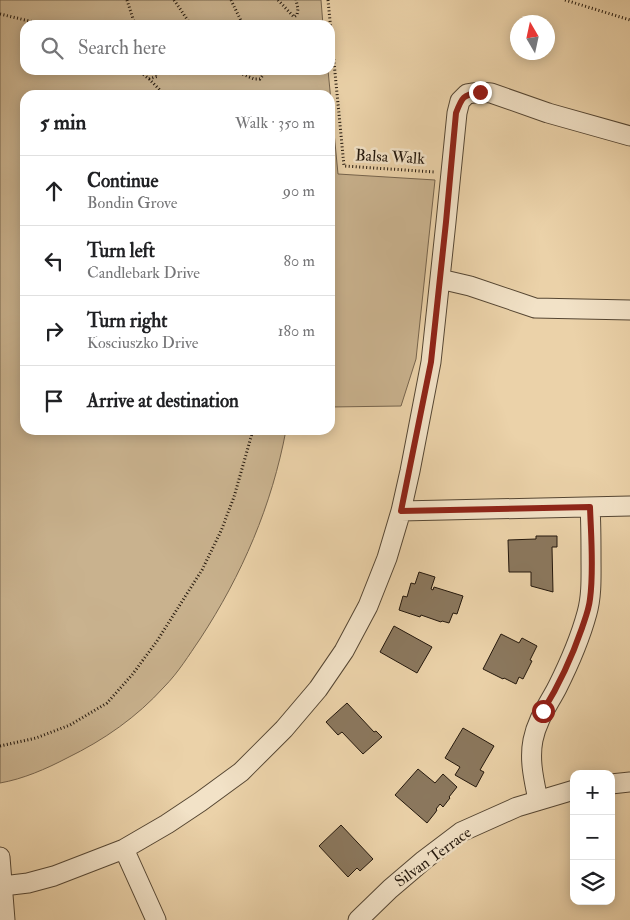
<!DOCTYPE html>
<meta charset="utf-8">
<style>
:root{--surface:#fff;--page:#f6f6f6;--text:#202124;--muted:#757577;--line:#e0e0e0}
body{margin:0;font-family:"IM FELL Double Pica",serif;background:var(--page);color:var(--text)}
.controls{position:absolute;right:15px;bottom:15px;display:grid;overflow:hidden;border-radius:10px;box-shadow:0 2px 12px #0003}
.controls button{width:45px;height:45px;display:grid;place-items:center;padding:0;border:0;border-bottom:1px solid var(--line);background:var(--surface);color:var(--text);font:25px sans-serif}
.compass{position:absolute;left:510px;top:15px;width:45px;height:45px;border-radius:50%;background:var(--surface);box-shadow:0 2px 12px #0003;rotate:351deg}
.stop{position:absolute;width:15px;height:15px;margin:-11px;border:4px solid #8f2418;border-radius:50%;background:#fff}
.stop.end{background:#8f2418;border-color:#fff;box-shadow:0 1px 5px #0008}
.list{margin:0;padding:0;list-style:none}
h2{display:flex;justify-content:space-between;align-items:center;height:65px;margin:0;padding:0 20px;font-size:21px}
h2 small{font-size:16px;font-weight:400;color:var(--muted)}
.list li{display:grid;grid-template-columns:32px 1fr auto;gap:15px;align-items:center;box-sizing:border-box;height:70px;padding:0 20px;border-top:1px solid var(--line)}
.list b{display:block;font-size:19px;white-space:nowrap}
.list p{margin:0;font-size:16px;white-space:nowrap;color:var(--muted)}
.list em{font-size:16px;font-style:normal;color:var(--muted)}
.icon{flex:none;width:28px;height:28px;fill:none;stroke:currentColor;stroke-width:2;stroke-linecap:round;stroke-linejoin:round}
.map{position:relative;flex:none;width:630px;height:920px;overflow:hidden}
.search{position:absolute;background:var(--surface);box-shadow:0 2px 12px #0003;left:20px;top:20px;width:315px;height:55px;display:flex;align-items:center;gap:12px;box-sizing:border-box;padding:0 18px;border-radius:15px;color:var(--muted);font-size:19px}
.panel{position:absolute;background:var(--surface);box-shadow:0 2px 12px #0003;left:20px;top:90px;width:315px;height:345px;border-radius:15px}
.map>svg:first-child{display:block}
</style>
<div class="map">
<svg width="630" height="920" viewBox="0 0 630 920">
<rect width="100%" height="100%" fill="#ebd2a9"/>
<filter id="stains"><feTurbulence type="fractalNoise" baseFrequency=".004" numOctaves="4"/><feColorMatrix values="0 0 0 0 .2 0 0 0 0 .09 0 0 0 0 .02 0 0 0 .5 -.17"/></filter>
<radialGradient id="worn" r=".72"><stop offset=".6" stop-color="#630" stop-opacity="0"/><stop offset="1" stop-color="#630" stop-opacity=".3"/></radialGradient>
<path fill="#c9b28e" stroke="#76644d" d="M0,0H321L323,25H25V70H328L338,174L435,180L416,359L401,406L330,407V95H25V430H286C272,505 242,575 200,639C189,655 178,673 164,687C137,717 104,740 67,758C46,769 23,779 0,783Z"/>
<path fill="#8b785e" stroke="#23170c" d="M536,536H557V547H552L553,592L531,586V572H509L508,540L536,539Z
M419,572L435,577L431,589L433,590L434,587L463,596L457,614L453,613L449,623L442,621L441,622L421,615L420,617L399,610L403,596L407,597L411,583L415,584Z
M394,626L432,647L417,673L380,652Z
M501,634L519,643L522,638L537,646L530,660L532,661L523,679L519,677L516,684L504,678L503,679L483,669Z
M347,703L374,732L376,731L382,737L363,754L342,732L338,735L326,722Z
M463,728L494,746L480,770L484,772L476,787L455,775L460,767L445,758Z
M418,769L435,783L443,774L457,787L449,797L450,798L443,807L440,804L436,809L437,810L435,813L427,823L395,795Z
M341,825L373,859L360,871L357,868L348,877L319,846Z"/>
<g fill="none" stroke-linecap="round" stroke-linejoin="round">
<g stroke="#554633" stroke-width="21">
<path id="minor" d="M440,279L470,286L535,308L630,310
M401,511L630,506
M611,784L630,782
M538,800C534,780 529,760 533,740C537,720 548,705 557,688C569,664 580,639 587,613C592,595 591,576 591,557C591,540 591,523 590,507
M124,849L156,920
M0,857L5,920
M3,886L28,883L54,876L124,849L167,824L200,802L241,772L284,729L318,689L344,651L368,606L387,558L401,511L410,471L431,362L446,222L457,113L460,101L467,94L480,92L491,93L548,113L630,136
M358,920L390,889L424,860L461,832L517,807L574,790"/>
</g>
<path stroke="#23170c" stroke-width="3" stroke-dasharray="1 2.5" stroke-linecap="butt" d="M127,0L135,25
M174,0L191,25
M231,0L243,25
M278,0L294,17L297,15L298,9L296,0
M328,0L344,166L435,172
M565,0L630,20
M0,14L46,25
M138,70L149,79L165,95
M233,70L254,79H260L263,75L262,70
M149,79L158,76L156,70
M0,746L36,738L70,725L107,703L132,675L157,641L202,570L221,531L234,497L253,430"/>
<use href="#minor" stroke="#f2e2c7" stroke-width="19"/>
</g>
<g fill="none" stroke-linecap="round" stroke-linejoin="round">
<path stroke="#8f2418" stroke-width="6" d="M480,92C463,95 462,97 456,113L446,222L431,362L401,511L590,507C591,536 594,570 590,599C589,609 585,619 582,628C572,657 559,685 543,711"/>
</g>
<g text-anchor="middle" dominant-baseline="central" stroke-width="5" stroke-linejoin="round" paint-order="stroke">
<g font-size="16" fill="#23170c" stroke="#f2e2c7">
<text transform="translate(390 157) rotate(3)">Balsa Walk</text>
<text transform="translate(433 857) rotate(-36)">Silvan Terrace</text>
</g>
</g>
<rect width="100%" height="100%" filter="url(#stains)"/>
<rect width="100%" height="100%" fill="url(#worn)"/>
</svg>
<div class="controls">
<button>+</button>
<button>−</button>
<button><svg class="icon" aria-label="layers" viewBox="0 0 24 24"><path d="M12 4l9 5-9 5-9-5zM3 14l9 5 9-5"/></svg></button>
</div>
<svg class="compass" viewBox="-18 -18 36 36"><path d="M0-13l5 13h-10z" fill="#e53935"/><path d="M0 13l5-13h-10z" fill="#757577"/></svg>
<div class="stop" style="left:543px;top:711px"></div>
<div class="stop end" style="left:480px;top:92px"></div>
<div class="search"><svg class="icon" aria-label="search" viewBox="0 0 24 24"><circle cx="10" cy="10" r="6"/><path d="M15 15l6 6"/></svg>Search here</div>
<section class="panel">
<h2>5 min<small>Walk · 350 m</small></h2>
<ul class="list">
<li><svg class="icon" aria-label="ahead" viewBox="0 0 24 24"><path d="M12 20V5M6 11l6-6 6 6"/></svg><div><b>Continue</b><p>Bondin Grove</p></div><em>90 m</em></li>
<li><svg class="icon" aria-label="left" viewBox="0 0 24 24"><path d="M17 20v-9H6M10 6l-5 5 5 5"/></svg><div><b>Turn left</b><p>Candlebark Drive</p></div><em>80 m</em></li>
<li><svg class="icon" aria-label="right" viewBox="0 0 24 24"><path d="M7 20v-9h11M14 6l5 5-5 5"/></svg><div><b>Turn right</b><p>Kosciuszko Drive</p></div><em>180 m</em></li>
<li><svg class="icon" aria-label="arrive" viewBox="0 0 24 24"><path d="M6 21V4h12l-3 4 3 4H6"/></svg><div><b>Arrive at destination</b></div></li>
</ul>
</section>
</div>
